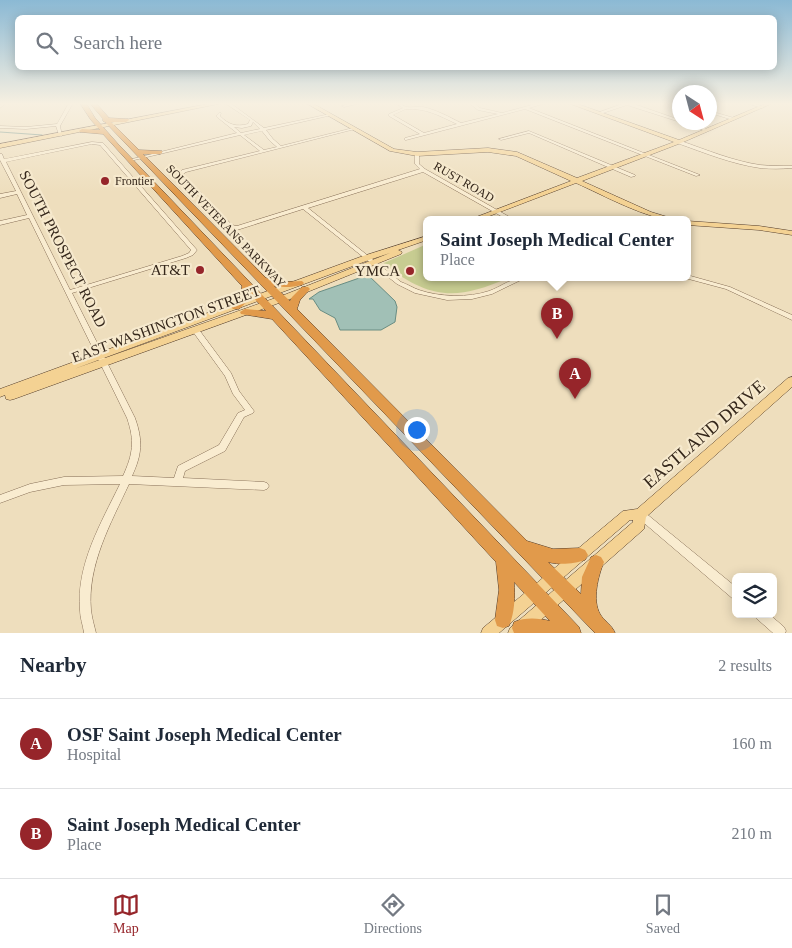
<!DOCTYPE html>
<style>
:root{--surface:#fff;--page:#f6f6f7;--text:#1f2937;--muted:#747a83;--line:#e0e1e3;--accent:#96252a}
body{margin:0;font-family:"Times New Roman",serif;background:var(--page);color:var(--text)}
.controls{position:absolute;right:15px;bottom:15px;display:grid;overflow:hidden;border-radius:8px;box-shadow:0 2px 12px #0003}
.controls button{width:45px;height:45px;display:grid;place-items:center;padding:0;border:0;border-bottom:1px solid var(--line);background:var(--surface);color:var(--text);font:25px sans-serif}
.compass{position:absolute;left:672px;top:85px;width:45px;height:45px;border-radius:50%;background:var(--surface);box-shadow:0 2px 12px #0003;rotate:144deg}
.you{position:absolute;left:416px;top:429px;width:18px;height:18px;margin:-12px;border:4px solid #fff;border-radius:50%;background:#1a73e8;box-shadow:0 0 0 8px #1a73e833}
.badge{display:grid;place-items:center;width:32px;height:32px;border-radius:50%;background:var(--accent);color:#fff;font-size:16px;font-weight:700}
.pin{position:absolute;translate:-50% -41px;filter:drop-shadow(0 1px 2px #0008)}
.pin::after{content:'';position:absolute;top:26px;width:18px;height:15px;background:inherit;clip-path:polygon(0 0,100% 0,50% 100%)}
.popup{position:absolute;left:423px;top:216px;width:268px;height:65px;box-sizing:border-box;display:grid;place-content:center;border-radius:8px;background:var(--surface);filter:drop-shadow(0 1px 4px #0005);font-size:16px;white-space:nowrap;color:var(--muted)}
.popup b{font-size:19px;color:var(--text)}
.popup::after{content:'';position:absolute;left:50%;top:100%;margin-left:-10px;border:10px solid transparent;border-top-color:var(--surface)}
.list{margin:0;padding:0;list-style:none}
h2{display:flex;justify-content:space-between;align-items:center;height:65px;margin:0;padding:0 20px;font-size:21px}
h2 small{font-size:16px;font-weight:400;color:var(--muted)}
.list li{display:grid;grid-template-columns:32px 1fr auto;gap:15px;align-items:center;box-sizing:border-box;height:90px;padding:0 20px;border-top:1px solid var(--line)}
.list b{display:block;font-size:19px;white-space:nowrap}
.list p{margin:0;font-size:16px;white-space:nowrap;color:var(--muted)}
.list em{font-size:16px;font-style:normal;color:var(--muted)}
.icon{flex:none;width:28px;height:28px;fill:none;stroke:currentColor;stroke-width:2;stroke-linecap:round;stroke-linejoin:round}
.map{position:relative;flex:none;width:792px;height:633px;overflow:hidden}
.search{position:absolute;background:var(--surface);box-shadow:0 2px 12px #0003;left:15px;right:15px;top:15px;height:55px;display:flex;align-items:center;gap:12px;box-sizing:border-box;padding:0 18px;border-radius:8px;color:var(--muted);font-size:19px}
.sheet{height:245px;background:var(--surface)}
nav{display:flex;justify-content:space-around;align-items:center;box-sizing:border-box;height:70px;border-top:1px solid var(--line);background:var(--surface);font-size:14px;color:var(--muted)}
nav a{display:grid;justify-items:center;gap:2px}
nav .on{color:var(--accent)}
.map>svg:first-child{display:block}
</style>
<div class="map">
<svg width="792" height="633" viewBox="0 0 792 633">
<rect width="100%" height="100%" fill="#eedebd"/>
<path fill="#c7cc91" d="M427,244V278H508C456,301 430,299 385,265L384,263Z"/>
<path fill="#a1c0b6" stroke="#698d83" d="M368,275L395,301L397,307L395,322L381,330H340L335,318L320,310L313,299H309L319,292Z"/>
<g fill="none" stroke-linecap="round" stroke-linejoin="round">
<path stroke="#698d83" stroke-width="1" d="M0,132L42,135"/>
<g stroke="#866e56" stroke-width="1">
<path id="minor" d="M2,103H6L0,108V105Z
M69,103H73L60,126L62,136L59,135L56,126L26,129L0,128V126L26,127L57,124Z
M225,103H230L233,105L264,128L330,114L332,115L266,130L273,139L281,146L353,128L355,129L186,172L183,174L232,225L237,226L420,169L415,164V154L417,153L419,154V164L425,169L513,219L514,220H508L423,172L308,208L401,282C407,284 413,288 419,290C439,297 469,298 489,291C501,287 512,277 525,278L492,294L472,299L447,300L415,293L397,284L303,209L237,230L228,227L178,174L182,170L260,151L240,135L130,161L128,160L237,133L217,117V115L219,113H221L220,116C229,125 236,127 248,124L250,120ZM253,122L260,129L241,133L234,127L242,128L251,126ZM262,131L270,141L277,147L264,150L244,135Z
M353,103H361L344,107L342,106Z
M395,103C401,103 402,106 407,107C412,108 418,106 423,107C437,110 449,117 461,123L498,114L478,110L469,103H474L480,108L502,113L539,103H546L529,108L700,175L696,176L525,109L406,140H405V138L420,134L389,116V114L403,108ZM406,109C426,108 438,115 457,124L424,133L393,115Z
M625,103H631L680,120V122L627,105L600,114L597,113Z
M747,103H753L764,107L762,108Z
M710,111L734,118L735,119L733,120L710,113Z
M683,122H690L709,130L706,131Z
M529,131L635,175V176L631,177L529,133L501,140L499,139Z
M677,141H681C707,150 733,161 760,165C771,166 781,166 792,166V168C781,169 771,169 760,168C732,164 705,153 677,143Z
M92,142L103,143L197,250L193,255L186,258L72,293L135,418C143,441 142,454 132,476L174,478L178,466L219,445L238,413L245,410L233,394L225,376L191,329L195,327H197L231,373L239,391L254,411L253,413L244,417L225,451L185,471L183,478L264,482L267,483L269,486L267,489L264,490L129,484C111,523 87,565 91,610C92,618 94,625 96,633H84C83,625 80,618 80,610C76,565 101,523 120,484L64,485L30,492L0,503V495L30,484L64,477L123,476C133,454 135,441 127,418L29,218L0,225V221L27,215L17,194L0,198V194L16,191L0,160V154H2L4,159ZM92,144L100,145L191,250L189,253L182,256L70,290L6,162Z
M687,275L730,287L792,315V320L726,289L685,278H687Z
M640,510L643,511L736,587V599L732,598L637,517L635,514L637,511Z
M754,614H769L784,627L786,631L785,633H773L756,618Z"/>
</g>
<g stroke="#543d2b" stroke-width="1">
<path id="major" d="M213,103H223L0,148V144Z
M306,103H312L394,149L417,152L488,148L517,152L577,178L674,142L568,103H575L679,140L767,103H773L681,143L582,181L651,212L674,219L675,220C648,220 603,195 576,183L479,220H470L471,219L571,181L516,156L488,152L417,156L390,151Z
M687,221L759,226L792,231V235L759,230L687,225Z
M427,236V240L398,250L402,252L401,254L290,299L14,399L10,400L6,399L5,395L0,397V389L363,256ZM390,253L284,295L74,369L369,260Z
M792,377V387L646,517L644,529L526,633H508L510,628L633,522V520H630L499,633H481L483,628L623,511L637,509L788,378Z"/>
</g>
<g stroke="#543d2b" stroke-width="1">
<path id="highway" d="M80,103H86L95,118L118,144L579,627L581,633H514L512,628L514,622C525,617 539,618 550,621L514,582C515,596 515,612 509,626L503,628L497,626L495,620L499,590L496,562L272,319L241,314L240,312L245,309L266,311L251,295L249,300L239,309H233L231,307L241,297L242,286L103,134L80,132L79,131L82,129L100,130L91,120Z
M90,103H96L109,118L128,119L129,120L126,122H111L139,150L162,151V153L160,154H143L266,278L282,282L302,281L304,283L302,285C293,287 284,288 274,286L290,301L292,297L302,287H308L310,289L300,300L297,309L527,541L553,549L580,548L585,550L588,555L585,560C575,564 558,565 548,562L581,594L582,577L591,557L596,555L601,557L604,562C598,576 592,600 600,614C604,621 612,625 615,633H595L105,122L103,121V119Z"/>
</g>
<use href="#minor" fill="#f9ecd0" fill-rule="evenodd"/>
<use href="#major" fill="#f4d293" fill-rule="evenodd"/>
<use href="#highway" fill="#e19a4b" fill-rule="evenodd"/>
</g>
<linearGradient id="sky" x2="0" y2="1"><stop stop-color="#8bb9d4"/><stop offset="0.54" stop-color="#f7f0e1"/><stop offset="1" stop-color="#f7f0e1" stop-opacity="0"/></linearGradient>
<rect width="792" height="192" fill="url(#sky)"/>
<g fill="#96252a" stroke="#f6e9cd" stroke-width="2">
<circle cx="105" cy="181" r="5"/>
<circle cx="200" cy="270" r="5"/>
<circle cx="410" cy="271" r="5"/>
</g>
<g text-anchor="middle" dominant-baseline="central" stroke-width="4.5" stroke-linejoin="round" paint-order="stroke">
<g font-size="12" fill="#35271b" stroke="#f6e9cd" text-anchor="start">
<text x="115" y="181">Frontier</text>
</g>
<g font-size="12" fill="#35271b" stroke="#f6e9cd">
<text transform="translate(464 182) rotate(30)">RUST ROAD</text>
<text transform="translate(226 226) rotate(46)">SOUTH VETERANS PARKWAY</text>
</g>
<g font-size="15" fill="#35271b" stroke="#f6e9cd">
<text transform="translate(63 249) rotate(63)">SOUTH PROSPECT ROAD</text>
<text transform="translate(166 324) rotate(-20)">EAST WASHINGTON STREET</text>
</g>
<g font-size="15" fill="#35271b" stroke="#f6e9cd" text-anchor="end">
<text x="190" y="270">AT&amp;T</text>
<text x="400" y="271">YMCA</text>
</g>
<g font-size="18" fill="#35271b" stroke="#f6e9cd">
<text transform="translate(704 434) rotate(-41)">EASTLAND DRIVE</text>
</g>
</g>
</svg>
<div class="controls">
<button><svg class="icon" aria-label="layers" viewBox="0 0 24 24"><path d="M12 4l9 5-9 5-9-5zM3 14l9 5 9-5"/></svg></button>
</div>
<svg class="compass" viewBox="-18 -18 36 36"><path d="M0-13l5 13h-10z" fill="#e53935"/><path d="M0 13l5-13h-10z" fill="#747a83"/></svg>
<div class="you"></div>
<div class="pin badge" style="left:575px;top:399px">A</div>
<div class="pin badge" style="left:557px;top:339px">B</div>
<div class="popup"><b>Saint Joseph Medical Center</b>Place</div>
<div class="search"><svg class="icon" aria-label="search" viewBox="0 0 24 24"><circle cx="10" cy="10" r="6"/><path d="M15 15l6 6"/></svg>Search here</div>
</div>
<section class="sheet">
<h2>Nearby<small>2 results</small></h2>
<ul class="list">
<li><span class="badge">A</span><div><b>OSF Saint Joseph Medical Center</b><p>Hospital</p></div><em>160 m</em></li>
<li><span class="badge">B</span><div><b>Saint Joseph Medical Center</b><p>Place</p></div><em>210 m</em></li>
</ul>
</section>
<nav>
<a class="on"><svg class="icon" aria-label="map" viewBox="0 0 24 24"><path d="M3 6l6-2 6 2 6-2v14l-6 2-6-2-6 2zM9 4v14M15 6v14"/></svg>Map</a>
<a><svg class="icon" aria-label="directions" viewBox="0 0 24 24"><path d="M12 3l9 9-9 9-9-9zM9 14v-3h6M13 9l2 2-2 2"/></svg>Directions</a>
<a><svg class="icon" aria-label="saved" viewBox="0 0 24 24"><path d="M7 4h10v16l-5-4-5 4z"/></svg>Saved</a>
</nav>
